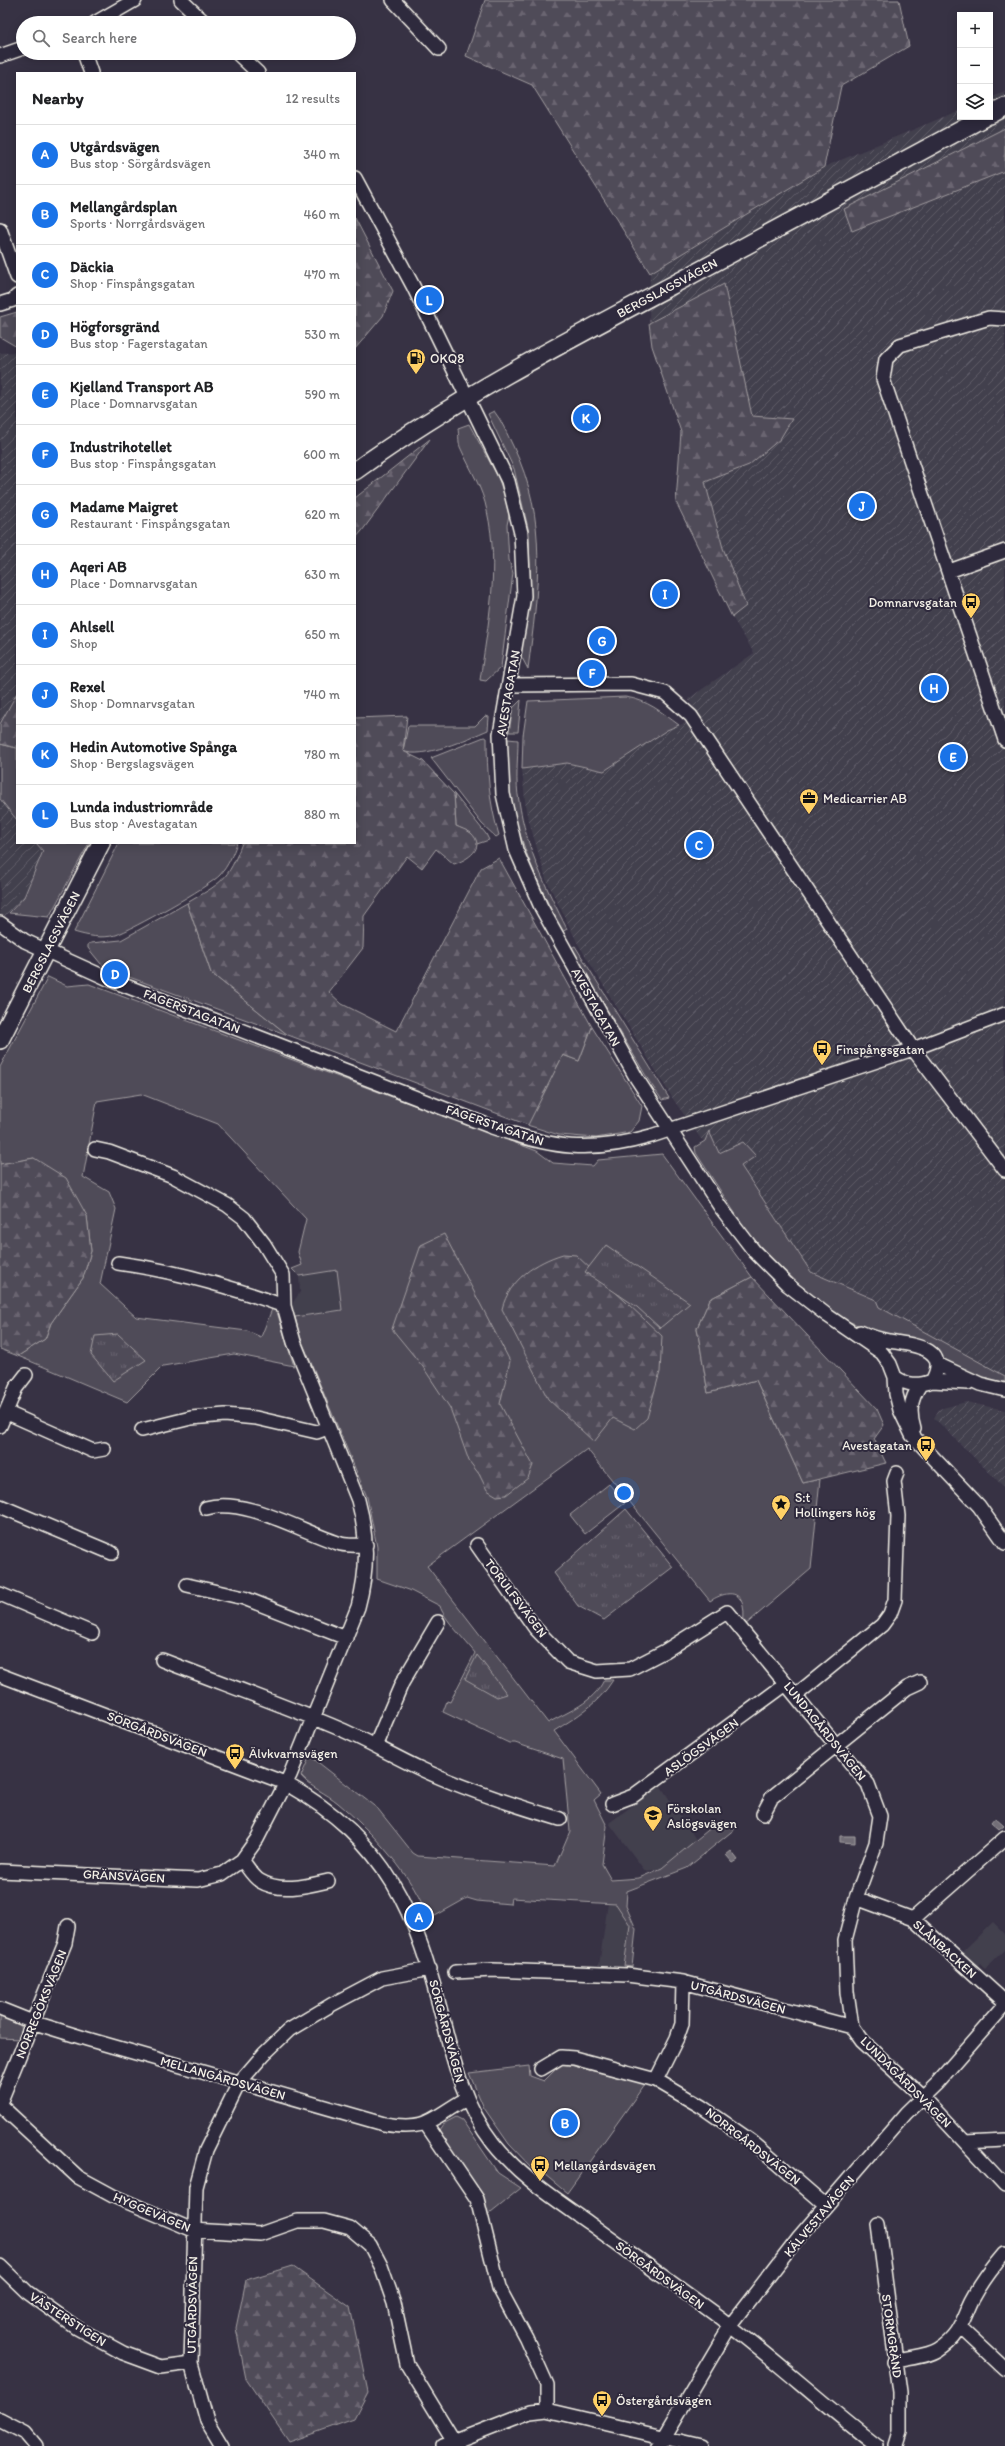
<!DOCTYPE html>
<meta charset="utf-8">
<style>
:root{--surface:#fff;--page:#f6f6f6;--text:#202124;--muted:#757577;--line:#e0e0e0;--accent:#1a73e8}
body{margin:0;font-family:Itim,sans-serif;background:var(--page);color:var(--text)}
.controls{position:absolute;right:12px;top:12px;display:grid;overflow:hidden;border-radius:0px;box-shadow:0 2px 10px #0003}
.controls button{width:36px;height:36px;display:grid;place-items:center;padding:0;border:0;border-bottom:1px solid var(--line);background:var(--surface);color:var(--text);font:20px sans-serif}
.you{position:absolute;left:624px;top:1493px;width:14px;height:14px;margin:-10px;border:3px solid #fff;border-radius:50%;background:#1a73e8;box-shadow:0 0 0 6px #1a73e833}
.badge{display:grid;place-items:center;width:26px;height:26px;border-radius:50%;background:var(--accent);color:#fff;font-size:13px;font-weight:700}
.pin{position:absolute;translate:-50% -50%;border:2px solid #fff;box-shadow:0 1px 4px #0006}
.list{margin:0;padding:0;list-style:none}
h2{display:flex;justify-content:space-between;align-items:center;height:52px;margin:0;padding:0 16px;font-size:17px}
h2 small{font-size:13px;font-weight:400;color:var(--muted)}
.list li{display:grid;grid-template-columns:26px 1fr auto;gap:12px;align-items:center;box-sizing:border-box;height:60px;padding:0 16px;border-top:1px solid var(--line)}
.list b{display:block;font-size:15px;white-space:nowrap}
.list p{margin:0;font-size:13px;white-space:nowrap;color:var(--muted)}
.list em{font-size:13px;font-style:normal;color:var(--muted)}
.icon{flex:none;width:22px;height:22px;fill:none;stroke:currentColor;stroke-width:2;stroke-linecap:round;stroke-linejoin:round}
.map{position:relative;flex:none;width:1005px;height:2446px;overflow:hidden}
.search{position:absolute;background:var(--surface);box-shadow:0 2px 10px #0003;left:16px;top:16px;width:340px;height:44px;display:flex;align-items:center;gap:10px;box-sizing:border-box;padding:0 14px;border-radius:22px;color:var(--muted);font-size:15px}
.panel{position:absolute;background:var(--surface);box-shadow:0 2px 10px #0003;left:16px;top:72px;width:340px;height:772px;border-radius:0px}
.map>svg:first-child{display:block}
</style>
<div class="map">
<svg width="1005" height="2446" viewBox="0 0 1005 2446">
<defs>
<pattern id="industrial-furrows" width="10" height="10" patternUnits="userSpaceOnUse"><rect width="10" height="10" fill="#433f4e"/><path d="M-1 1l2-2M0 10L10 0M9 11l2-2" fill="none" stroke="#5f5b68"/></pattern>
<pattern id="forest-firs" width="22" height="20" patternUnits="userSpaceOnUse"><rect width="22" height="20" fill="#504b59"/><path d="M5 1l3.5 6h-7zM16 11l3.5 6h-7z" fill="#6a6571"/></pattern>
<pattern id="park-tufts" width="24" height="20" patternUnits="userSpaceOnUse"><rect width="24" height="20" fill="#504b59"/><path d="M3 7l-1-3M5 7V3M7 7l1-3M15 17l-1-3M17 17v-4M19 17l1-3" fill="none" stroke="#6a6571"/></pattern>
</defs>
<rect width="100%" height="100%" fill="#373244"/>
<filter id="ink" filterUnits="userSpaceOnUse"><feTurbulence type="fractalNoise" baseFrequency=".025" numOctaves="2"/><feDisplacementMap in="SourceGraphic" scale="8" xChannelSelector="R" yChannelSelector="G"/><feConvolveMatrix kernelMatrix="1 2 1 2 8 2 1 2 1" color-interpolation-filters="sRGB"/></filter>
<g filter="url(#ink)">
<path fill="#433f4e" d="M337,1270L342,1311L295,1317L292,1304L300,1292L299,1276Z
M660,1785L697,1841L663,1869L645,1871L609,1823Z
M608,1903L616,1904L630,1925L624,1968L599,1966Z
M993,1922L1005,1934V1949L985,1969L980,1964L975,1969L960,1954Z"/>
<path fill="url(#industrial-furrows)" d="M1005,92V1376L879,1307L876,1299L811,1272L741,1166L756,1155L719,1153L709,1131L705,1141L701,1139L673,1099L577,942L546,879L526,811L522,769L567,763L604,771L667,730L701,717L688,699L754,653L732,617L676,502L681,432L652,346L649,323L650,273L824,167L960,110V117H990V98Z
M17,352V693L0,724V353Z
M0,799L17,820V843H36L43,851L24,897L0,921Z
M966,1402L1005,1410V1488L934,1418L939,1409Z"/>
<path fill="#504b59" stroke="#a29ea0" d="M494,411C502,421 507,434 513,446C549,519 538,591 528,669L521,656L530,574L529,532L514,469L488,414Z
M469,424L498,477L505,497L509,515L507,525L509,560L513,573L501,667L486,681L480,680C488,624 500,568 487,511C483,489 470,469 461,449C458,444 459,435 458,428Z
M625,697C648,700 661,712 679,725L667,730L604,771L567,763L522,769L523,736L528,701Z
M521,700L518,732H509L513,708Z
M485,716L489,717L488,730C469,738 422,760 403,751L408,726H475Z
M484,737L487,738C487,771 489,803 499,835L496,837L482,824L431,758Z
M508,739L518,740C518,760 515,782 519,801C526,848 546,887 567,929L562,932C531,868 503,812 508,739Z
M0,744L17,748V820L0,799Z
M454,794L486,834L489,840L477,844L471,833L456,826Z
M36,843H89L49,917L9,913L24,897L43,851Z
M119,843H237C233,854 228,866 220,875C210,886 131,930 116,935C102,939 87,936 74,932Z
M187,903L211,973L288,1035L110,970L101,964L88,948V944L91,943L121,940Z
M575,946L669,1098L662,1100L649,1081L571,948Z
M48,977L67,986L89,984L537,1151L553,1163L593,1166L598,1160L662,1154L752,1277L710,1299L697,1328L708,1393L756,1380L803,1483L820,1479L811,1569L744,1626C743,1619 745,1613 743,1606C739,1587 721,1594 710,1601L587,1449L427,1566L548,1723C569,1711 593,1703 604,1680H613C598,1704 578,1716 554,1731L601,1794L594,1800L607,1826L602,1864L611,1880L639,1878L662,1868L713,1826L719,1831L731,1823L736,1828L687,1868L627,1891L626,1906L636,1929L632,1967L624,1966L630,1925L616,1904L511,1898L510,1904L477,1901L467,1898L428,1920C417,1879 370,1830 338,1803C326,1793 311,1788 301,1776L310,1756L378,1809L413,1853L418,1856L555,1866L570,1831L563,1759L515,1743H509L443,1712L447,1701L450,1702L475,1653C466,1641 443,1618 440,1606L409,1590L377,1579V1547L367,1497L299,1334L295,1317L342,1310L337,1270L299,1276L292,1269L302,1265L298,1252L306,1219L218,1124L141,1094L97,1101L83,1177L109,1192L116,1209L100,1284L136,1317L247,1331L261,1337L272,1309L277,1312L294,1366L234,1354L163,1366L127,1402L18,1356L45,1339L51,1323L83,1278L91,1251L87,1216L34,1158L0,1164V1067Z
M592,1027L642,1106L639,1121L630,1132L596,1138L559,1135L527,1125L563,1055L579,1061Z
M709,1131L719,1153L743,1142L756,1156L741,1166L811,1272L876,1300L879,1307L1005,1376V1383L951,1369L933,1347L923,1342L877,1333L848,1321L818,1302L767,1254L744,1227L696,1153L695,1147L705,1141Z
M609,1484L625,1503L585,1534L570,1515Z
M0,2016L21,2026L22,2035L20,2039L0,2038Z
M562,2063L645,2084L567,2193L544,2174L531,2167L509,2144L484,2108L469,2073L529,2066L530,2076L544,2081Z
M456,2117L462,2120L498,2173L521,2188L486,2216L439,2130L443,2124Z"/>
<path fill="url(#forest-firs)" stroke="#a29ea0" d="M485,0H899L909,46L841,86L824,167L650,273L532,85L466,56Z
M1005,128V171L852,231L844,209Z
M355,218L393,291L383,316L355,349Z
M724,284L752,416L792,419L780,439L749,465L705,482L723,548L746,606L732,617L676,502L681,432L652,346L649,323Z
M17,312V347L0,337V317Z
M430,439L362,531L355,539V498Z
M17,693V748L0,744V724Z
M407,716L403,751L423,761L454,794L456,826C460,828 467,830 471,833C487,848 467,860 454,864L436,849L422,868L407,856L364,916L363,948L329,992L342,1004L396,1031L481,868L499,858L592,1027L579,1061L563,1055L528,1125L288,1035L211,973L187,903C221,883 228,881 242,843H355V718Z
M34,1158L66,1178L87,1216L91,1251L83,1278L51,1323L45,1339L18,1356L0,1349V1164Z
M444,1234L510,1361L500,1404L533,1465L528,1478L506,1495L497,1496L487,1490L479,1474L469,1461L450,1408L423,1367L392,1329L421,1245Z
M563,1254L576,1255L662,1336L660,1372L647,1418L635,1429L613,1418L594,1442L548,1399L502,1309C509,1280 536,1262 563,1254Z
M752,1277L877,1409L884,1425L874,1439L886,1463L803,1483L756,1380L708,1393L697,1328L710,1299Z
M292,2266L350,2307L368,2392L354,2419L289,2442L246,2379L236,2328L246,2280Z"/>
<path fill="url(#park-tufts)" stroke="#a29ea0" d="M606,1245L690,1303L660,1328L637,1307L585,1272Z
M118,1334L146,1360L113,1381L91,1355L95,1336Z
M626,1509L673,1567L604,1620L578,1606L554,1573Z
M477,1655L481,1660L507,1694L497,1697L465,1679Z"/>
<path fill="#726e77" stroke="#a6a2a4" d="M995,1818L1004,1826L999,1830L991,1823Z
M840,1836H855V1843L840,1842Z
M731,1851L738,1860L733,1863L726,1855Z"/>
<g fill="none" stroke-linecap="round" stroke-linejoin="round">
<g stroke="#f4f1e8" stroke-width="16">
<path id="minor" d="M181,0L205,23
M393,0L439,49
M95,23L135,0
M84,53L91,73
M237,53L258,73
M0,56L23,48
M355,178L413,286L508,481L521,533L524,596L500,734L503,794L516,850L541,907L637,1079L721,1208L754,1251L788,1285L828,1316L882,1353L890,1364L895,1377L896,1394L900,1410L912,1435L979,1506L1005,1543
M0,229L17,277
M0,304L13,300L17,296
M1005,319L989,318L900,345L886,359L883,379L1005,740
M949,571L1005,551
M510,685L631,684L665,693L691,716L913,1049L1005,1170
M0,923L25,941L113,981L492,1127C552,1148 589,1154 651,1136L913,1049L1005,1014
M118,1263C176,1271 229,1286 284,1306
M860,1332C869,1336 879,1339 889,1341C912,1345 951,1347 932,1381C918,1386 908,1386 895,1377
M937,1364L980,1384L1005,1390
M932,1381L968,1383
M0,1415H12L93,1451L104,1449
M0,1426L16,1388L26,1375
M914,1429C909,1412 910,1400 920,1385
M142,1430L191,1418L225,1415L256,1418L317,1432L328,1428
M0,1506L112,1553
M206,1508C244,1496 304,1533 341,1544C349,1546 358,1545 366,1545
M477,1545L535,1628L568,1662L597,1671L630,1669L665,1651L727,1612L868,1784L880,1816L876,1843L856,1898L845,1940L847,1992L852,2027L862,2041L922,2096L1005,2185
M187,1585L244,1598L346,1638
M0,1594L92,1633
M162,1660C221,1683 281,1704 340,1729C368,1741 393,1756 421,1769C466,1790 513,1805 560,1819
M0,1675L285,1783C389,1842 415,1911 443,2020C454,2064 465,2107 493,2143C519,2176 555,2199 589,2223C630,2253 671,2282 712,2312C769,2354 821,2403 877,2446
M796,1695L882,1625L890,1614L895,1600L898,1516L894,1481L897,1473
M376,1744L402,1683L438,1622
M612,1804L633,1796L786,1684
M763,1814L772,1797L907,1688L920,1682
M242,1860C247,1866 253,1877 260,1881C280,1893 307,1886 328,1881
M0,1871L198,1880L222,1874L242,1860L257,1839L290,1775L358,1607C368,1570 368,1537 358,1500L294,1342L284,1306L283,1275L264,1244L244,1218L227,1205L173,1176L109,1152L95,1149
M856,1898L913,1919L1005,2002
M913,1919L1005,1838
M455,1972L493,1970L627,1975L683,1982L852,2027
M0,2009L35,2023L87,2039L384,2124C429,2131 430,2119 466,2099
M541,2069L561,2057L574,2058L656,2080L702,2107L751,2141L826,2206
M656,2080L677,2038L682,2024L683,1982
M0,2103L65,1943L68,1926
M0,2105L78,2177L113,2196L193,2230L260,2234L297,2221H324L350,2228L370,2245L381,2266L394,2303L407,2364L457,2446
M426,2124L477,2199L499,2288L526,2338L547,2385V2410
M965,2142L1005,2140
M878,2225L900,2392V2433L896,2446
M0,2266L27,2292L77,2328L123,2353L161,2367L191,2363
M961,2328L1005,2369
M894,2362C907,2358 928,2357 938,2350C960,2336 962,2321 972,2300C981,2283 993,2267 1005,2253
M0,2420L25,2433L36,2446
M222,2446L207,2421L191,2363L196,2187L206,2150L239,2083L264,2054L289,2030L331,2005L382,1978L430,1969
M443,2446L530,2412L547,2410L701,2446
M659,2446L730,2326L799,2237L906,2113L937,2083L1005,2005"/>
</g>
<g stroke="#f4f1e8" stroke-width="20">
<path id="major" d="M990,115L1005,107
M355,471C458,397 572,338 684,279C785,225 885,171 985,117
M0,1040L101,843"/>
</g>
<use href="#minor" stroke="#2f2a3d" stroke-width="13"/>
<use href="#major" stroke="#2f2a3d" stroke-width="17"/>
</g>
</g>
<defs>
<g id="fuel-pin" transform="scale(1)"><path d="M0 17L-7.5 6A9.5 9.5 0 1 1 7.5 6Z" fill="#ffd166" stroke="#2f2a3d"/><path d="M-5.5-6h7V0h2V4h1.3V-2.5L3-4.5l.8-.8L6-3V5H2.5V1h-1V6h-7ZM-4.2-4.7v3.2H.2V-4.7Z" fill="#111"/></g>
<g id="bus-pin" transform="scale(1)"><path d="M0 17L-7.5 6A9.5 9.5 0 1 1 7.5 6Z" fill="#ffd166" stroke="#2f2a3d"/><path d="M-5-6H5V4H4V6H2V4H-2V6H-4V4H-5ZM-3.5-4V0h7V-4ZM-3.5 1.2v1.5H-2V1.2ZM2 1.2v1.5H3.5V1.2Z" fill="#111"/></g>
<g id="office-pin" transform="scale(1)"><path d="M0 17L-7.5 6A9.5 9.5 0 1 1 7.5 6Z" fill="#ffd166" stroke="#2f2a3d"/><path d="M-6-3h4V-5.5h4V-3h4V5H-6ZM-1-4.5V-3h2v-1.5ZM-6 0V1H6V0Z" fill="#111"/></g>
<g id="sight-pin" transform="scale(1)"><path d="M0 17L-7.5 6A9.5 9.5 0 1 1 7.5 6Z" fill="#ffd166" stroke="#2f2a3d"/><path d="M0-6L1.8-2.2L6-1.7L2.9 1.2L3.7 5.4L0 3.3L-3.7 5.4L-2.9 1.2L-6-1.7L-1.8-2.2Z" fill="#111"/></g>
<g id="school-pin" transform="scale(1)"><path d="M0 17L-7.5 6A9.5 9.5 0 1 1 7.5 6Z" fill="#ffd166" stroke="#2f2a3d"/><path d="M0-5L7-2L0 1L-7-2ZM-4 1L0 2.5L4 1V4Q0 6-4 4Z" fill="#111"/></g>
</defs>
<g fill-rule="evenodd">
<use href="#fuel-pin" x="416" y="358"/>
<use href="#bus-pin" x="971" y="602"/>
<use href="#office-pin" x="809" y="798"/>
<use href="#bus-pin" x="822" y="1049"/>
<use href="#bus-pin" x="926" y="1445"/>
<use href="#sight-pin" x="781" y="1504"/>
<use href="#bus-pin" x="235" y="1753"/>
<use href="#school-pin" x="653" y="1815"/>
<use href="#bus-pin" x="540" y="2165"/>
<use href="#bus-pin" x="602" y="2400"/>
</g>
<g text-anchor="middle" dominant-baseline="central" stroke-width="4" stroke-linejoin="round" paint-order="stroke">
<g font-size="13" fill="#f4f1e8" stroke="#2f2a3d">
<text transform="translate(667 288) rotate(-28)">BERGSLAGSVÄGEN</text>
<text transform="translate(508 693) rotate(-80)">AVESTAGATAN</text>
<text transform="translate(51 942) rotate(-63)">BERGSLAGSVÄGEN</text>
<text transform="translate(596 1007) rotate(61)">AVESTAGATAN</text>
<text transform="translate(192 1011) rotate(21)">FAGERSTAGATAN</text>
<text transform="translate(495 1125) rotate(19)">FAGERSTAGATAN</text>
<text transform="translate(516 1598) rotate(53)">TORULFSVÄGEN</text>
<text transform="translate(825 1731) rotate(51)">LUNDAGÅRDSVÄGEN</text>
<text transform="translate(157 1734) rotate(21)">SÖRGÅRDSVÄGEN</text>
<text transform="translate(701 1747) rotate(-36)">ASLÖGSVÄGEN</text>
<text transform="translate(124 1876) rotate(3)">GRÄNSVÄGEN</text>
<text transform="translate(945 1949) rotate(42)">SLÅNBACKEN</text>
<text transform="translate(738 1997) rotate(15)">UTGÅRDSVÄGEN</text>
<text transform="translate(41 2004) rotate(-68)">NORREGÖKSVÄGEN</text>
<text transform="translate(447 2031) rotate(75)">SÖRGÅRDSVÄGEN</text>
<text transform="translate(223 2078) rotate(16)">MELLANGÅRDSVÄGEN</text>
<text transform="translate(906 2082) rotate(45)">LUNDAGÅRDSVÄGEN</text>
<text transform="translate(753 2146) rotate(38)">NORRGÅRDSVÄGEN</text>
<text transform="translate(152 2212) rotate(23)">HYGGEVÄGEN</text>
<text transform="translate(819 2216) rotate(-50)">KÄLVESTAVÄGEN</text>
<text transform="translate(660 2275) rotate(36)">SÖRGÅRDSVÄGEN</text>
<text transform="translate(192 2305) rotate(-89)">UTGÅRDSVÄGEN</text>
<text transform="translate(68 2319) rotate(33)">VÄSTERSTIGEN</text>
<text transform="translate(892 2336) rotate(82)">STORMGRÄND</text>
</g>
<g font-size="13" fill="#f4f1e8" stroke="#2f2a3d" text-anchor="start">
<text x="430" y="358">OKQ8</text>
<text x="957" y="602" text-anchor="end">Domnarvsgatan</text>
<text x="823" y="798">Medicarrier AB</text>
<text x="836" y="1049">Finspångsgatan</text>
<text x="912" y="1445" text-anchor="end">Avestagatan</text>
<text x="795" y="1497">S:t<tspan x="795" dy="15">Hollingers hög</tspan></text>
<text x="249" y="1753">Älvkvarnsvägen</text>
<text x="667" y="1808">Förskolan<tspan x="667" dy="15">Aslögsvägen</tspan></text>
<text x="554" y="2165">Mellangårdsvägen</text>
<text x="616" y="2400">Östergårdsvägen</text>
</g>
</g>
</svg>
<div class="controls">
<button>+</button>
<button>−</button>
<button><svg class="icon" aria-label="layers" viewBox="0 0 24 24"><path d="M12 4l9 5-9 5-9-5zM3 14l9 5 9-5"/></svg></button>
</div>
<div class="you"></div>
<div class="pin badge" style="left:419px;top:1917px">A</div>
<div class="pin badge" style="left:565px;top:2123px">B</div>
<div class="pin badge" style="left:699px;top:845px">C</div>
<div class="pin badge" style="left:115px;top:974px">D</div>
<div class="pin badge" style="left:953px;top:757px">E</div>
<div class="pin badge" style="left:592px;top:673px">F</div>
<div class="pin badge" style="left:602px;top:641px">G</div>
<div class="pin badge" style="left:934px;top:688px">H</div>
<div class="pin badge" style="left:665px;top:594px">I</div>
<div class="pin badge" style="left:862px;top:506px">J</div>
<div class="pin badge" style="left:586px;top:418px">K</div>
<div class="pin badge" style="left:429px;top:300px">L</div>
<div class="search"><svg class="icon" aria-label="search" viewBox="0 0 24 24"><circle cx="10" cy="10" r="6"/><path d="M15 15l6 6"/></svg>Search here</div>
<section class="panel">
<h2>Nearby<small>12 results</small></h2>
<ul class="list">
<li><span class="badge">A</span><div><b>Utgårdsvägen</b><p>Bus stop · Sörgårdsvägen</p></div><em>340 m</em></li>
<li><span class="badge">B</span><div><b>Mellangårdsplan</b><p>Sports · Norrgårdsvägen</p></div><em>460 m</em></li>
<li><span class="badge">C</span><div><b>Däckia</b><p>Shop · Finspångsgatan</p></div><em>470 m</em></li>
<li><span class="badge">D</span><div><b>Högforsgränd</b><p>Bus stop · Fagerstagatan</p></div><em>530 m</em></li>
<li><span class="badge">E</span><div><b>Kjelland Transport AB</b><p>Place · Domnarvsgatan</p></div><em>590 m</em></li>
<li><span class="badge">F</span><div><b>Industrihotellet</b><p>Bus stop · Finspångsgatan</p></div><em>600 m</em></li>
<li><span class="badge">G</span><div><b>Madame Maigret</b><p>Restaurant · Finspångsgatan</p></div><em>620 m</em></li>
<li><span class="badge">H</span><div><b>Aqeri AB</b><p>Place · Domnarvsgatan</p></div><em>630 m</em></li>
<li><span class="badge">I</span><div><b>Ahlsell</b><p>Shop</p></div><em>650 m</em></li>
<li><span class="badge">J</span><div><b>Rexel</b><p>Shop · Domnarvsgatan</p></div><em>740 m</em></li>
<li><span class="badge">K</span><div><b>Hedin Automotive Spånga</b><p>Shop · Bergslagsvägen</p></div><em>780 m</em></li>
<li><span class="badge">L</span><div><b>Lunda industriområde</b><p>Bus stop · Avestagatan</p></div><em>880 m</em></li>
</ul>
</section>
</div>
